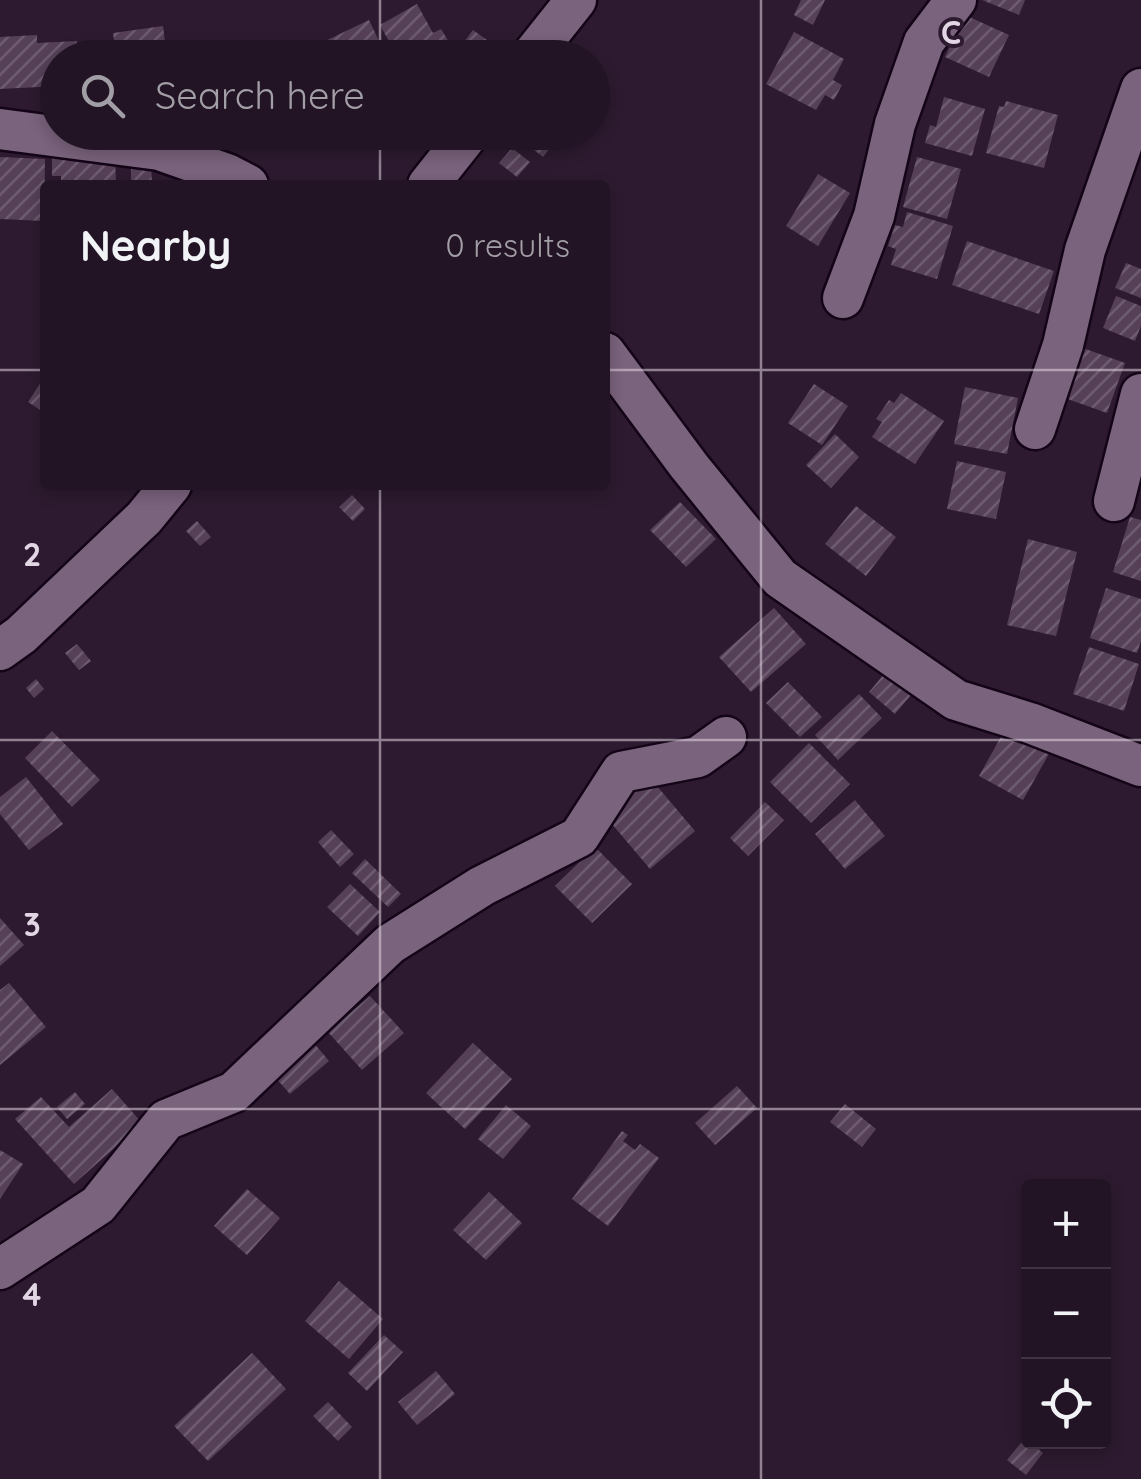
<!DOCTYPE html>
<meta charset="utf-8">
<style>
:root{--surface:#221424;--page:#2e2131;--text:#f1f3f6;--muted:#a29ea6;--line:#3f3341}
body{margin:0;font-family:Quicksand,sans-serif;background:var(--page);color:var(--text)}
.controls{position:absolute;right:30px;bottom:30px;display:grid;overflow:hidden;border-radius:10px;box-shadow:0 5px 15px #0003}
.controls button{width:90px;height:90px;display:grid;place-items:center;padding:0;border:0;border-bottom:2px solid var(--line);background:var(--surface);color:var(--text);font:50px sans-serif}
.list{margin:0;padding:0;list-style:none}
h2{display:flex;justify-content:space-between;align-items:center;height:130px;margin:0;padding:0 40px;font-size:42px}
h2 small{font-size:32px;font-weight:400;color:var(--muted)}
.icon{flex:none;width:55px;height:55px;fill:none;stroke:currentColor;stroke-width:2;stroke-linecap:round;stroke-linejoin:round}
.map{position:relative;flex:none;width:1141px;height:1479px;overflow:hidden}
.search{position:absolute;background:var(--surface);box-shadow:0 5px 15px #0003;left:40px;top:40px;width:570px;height:110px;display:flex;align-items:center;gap:25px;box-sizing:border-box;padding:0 35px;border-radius:55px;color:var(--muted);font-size:38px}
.panel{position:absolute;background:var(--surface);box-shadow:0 5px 15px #0003;left:40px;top:180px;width:570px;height:310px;border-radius:10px}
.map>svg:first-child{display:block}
</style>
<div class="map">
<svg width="1141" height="1479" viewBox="0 0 1141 1479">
<defs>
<pattern id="building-hatch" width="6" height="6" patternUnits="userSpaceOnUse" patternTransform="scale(2.5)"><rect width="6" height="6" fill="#554058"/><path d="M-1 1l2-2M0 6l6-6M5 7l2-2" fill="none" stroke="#6d5b70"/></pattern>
</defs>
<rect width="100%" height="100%" fill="#2d1a30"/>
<path fill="url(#building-hatch)" d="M801,0H825L813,25L794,15Z
M982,0H1025L1019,15Z
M417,4L433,33L441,29L455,52L450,58H398L380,25Z
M965,15L1009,35L989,77L945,57Z
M369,20L387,58H329L321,43Z
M163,26L167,58H116L113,33Z
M473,30L494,45L484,58H452Z
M794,32L844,59L833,80L842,85L834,100L825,95L816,110L766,84Z
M37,35V43L77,41L78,58H58V86L0,89V37Z
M288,47L292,58H257V57Z
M944,97L985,109L972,156L925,143L930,125L936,127Z
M1006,101L1058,115L1044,168L986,153L999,106L1004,107Z
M391,132H416L419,138L399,148Z
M517,132H562L543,157L515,135Z
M512,148L530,162L517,177L499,163Z
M0,157L45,159L44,221L0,219Z
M115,157L116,185H61V176H52V158Z
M917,157L961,169L947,219L903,207Z
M151,162L152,185H131V163Z
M818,174L850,193L818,246L786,226Z
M907,212L953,226L937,279L891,265L896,249L888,246L895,225L903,227Z
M967,241L1054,271L1039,314L952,285Z
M1126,263L1141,269V298L1115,288Z
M1116,296L1141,306V326L1135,341L1103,328Z
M1080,347L1125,363L1107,413L1062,397Z
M45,376V413L28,402Z
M814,384L848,406L822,445L788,423Z
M965,387L1018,398L1007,454L954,444Z
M901,393L944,421L915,464L872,437L882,422L876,419L889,400L894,403Z
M835,434L859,457L831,488L806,465Z
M957,461L1006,472L996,519L947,509Z
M352,495L365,509L353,521L339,507Z
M680,502L716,539L686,567L650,530Z
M856,506L896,537L866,576L825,544Z
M1130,517L1141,520V581L1113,572Z
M197,521L211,537L200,546L186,531Z
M1028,539L1077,552L1056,636L1007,625Z
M1106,588L1141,599V641L1137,653L1090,638Z
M774,608L806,644L751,692L719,657Z
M77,644L91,661L79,670L65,653Z
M1089,647L1139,664L1124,711L1073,694Z
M890,667L916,689L895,714L869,692Z
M36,679L44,689L34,698L26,688Z
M788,682L822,717L800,737L766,703Z
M859,694L882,718L838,760L815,735Z
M1006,728L1050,752L1023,800L979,776Z
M52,731L100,780L72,807L25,758Z
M809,743L850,784L811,823L770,782Z
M26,777L63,824L29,850L0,814V797Z
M651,779L695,831L650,869L606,817L634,784L639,790Z
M855,800L885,836L845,869L815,834Z
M765,802L784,820L748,856L730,838Z
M331,830L354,854L340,867L318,842Z
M595,847L632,884L592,923L555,886Z
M365,859L401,894L388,907L352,873Z
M350,884L380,912L358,936L327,907Z
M0,918L24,945L0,966Z
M9,983L46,1027L0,1065V990Z
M370,996L404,1033L362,1070L328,1032Z
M313,1042L329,1061L290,1094L274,1076Z
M473,1043L512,1079L465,1129L426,1093Z
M737,1086L757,1108L715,1145L695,1123Z
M112,1089L142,1123L74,1184L15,1119L41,1097L69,1127Z
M75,1092L85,1104L67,1119L57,1107Z
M845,1104L876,1129L862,1147L830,1122Z
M506,1105L531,1126L503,1159L478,1139Z
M622,1131L628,1135L623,1141L635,1150L640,1144L659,1158L608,1226L572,1199Z
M0,1150L23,1164L0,1199Z
M247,1189L280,1218L247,1255L214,1226Z
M489,1192L522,1223L486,1260L453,1230Z
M339,1281L383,1319L349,1359L305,1321Z
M384,1335L403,1352L367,1391L348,1373Z
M252,1353L286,1389L208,1461L174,1426Z
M436,1371L455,1394L417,1425L398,1402Z
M328,1402L352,1427L338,1441L313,1416Z
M1025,1438L1043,1453L1026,1475L1007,1460Z"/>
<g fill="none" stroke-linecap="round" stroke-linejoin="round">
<g stroke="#140417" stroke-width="45">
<path id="minor" d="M530,58L576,0
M0,129L159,150L227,174L248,185
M428,185L470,132
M843,298L874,216L895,124L924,42L956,0
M605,353L689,466L780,578L956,700L1030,723L1141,766
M1035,429L1063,345L1085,250L1141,89
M1114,501L1141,394
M0,650L21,635L144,518L171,485
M0,1269L98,1205L166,1120L234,1092L390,944L482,886L579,837L621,772L698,757L726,737"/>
</g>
<use href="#minor" stroke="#7a637d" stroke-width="40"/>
</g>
<path fill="none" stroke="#e2d6e4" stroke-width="2.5" stroke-opacity="0.55" d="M380,0V58M761,0V1479M380,132V185M0,370H45M605,370H1141M380,485V1479M0,740H1141M0,1109H1141"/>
<g font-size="32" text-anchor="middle" font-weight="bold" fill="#e2d6e4" stroke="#2d1a30" stroke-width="8" stroke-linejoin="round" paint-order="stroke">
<text x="951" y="44">C</text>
<text x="32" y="566">2</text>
<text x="32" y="936">3</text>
<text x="32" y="1306">4</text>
</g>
</svg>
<div class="controls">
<button>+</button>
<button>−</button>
<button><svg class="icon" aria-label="locate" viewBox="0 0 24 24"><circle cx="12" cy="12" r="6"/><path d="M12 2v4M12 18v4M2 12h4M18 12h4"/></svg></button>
</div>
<div class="search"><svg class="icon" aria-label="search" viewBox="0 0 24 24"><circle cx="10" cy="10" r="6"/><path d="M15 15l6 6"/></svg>Search here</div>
<section class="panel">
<h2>Nearby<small>0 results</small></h2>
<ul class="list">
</ul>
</section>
</div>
